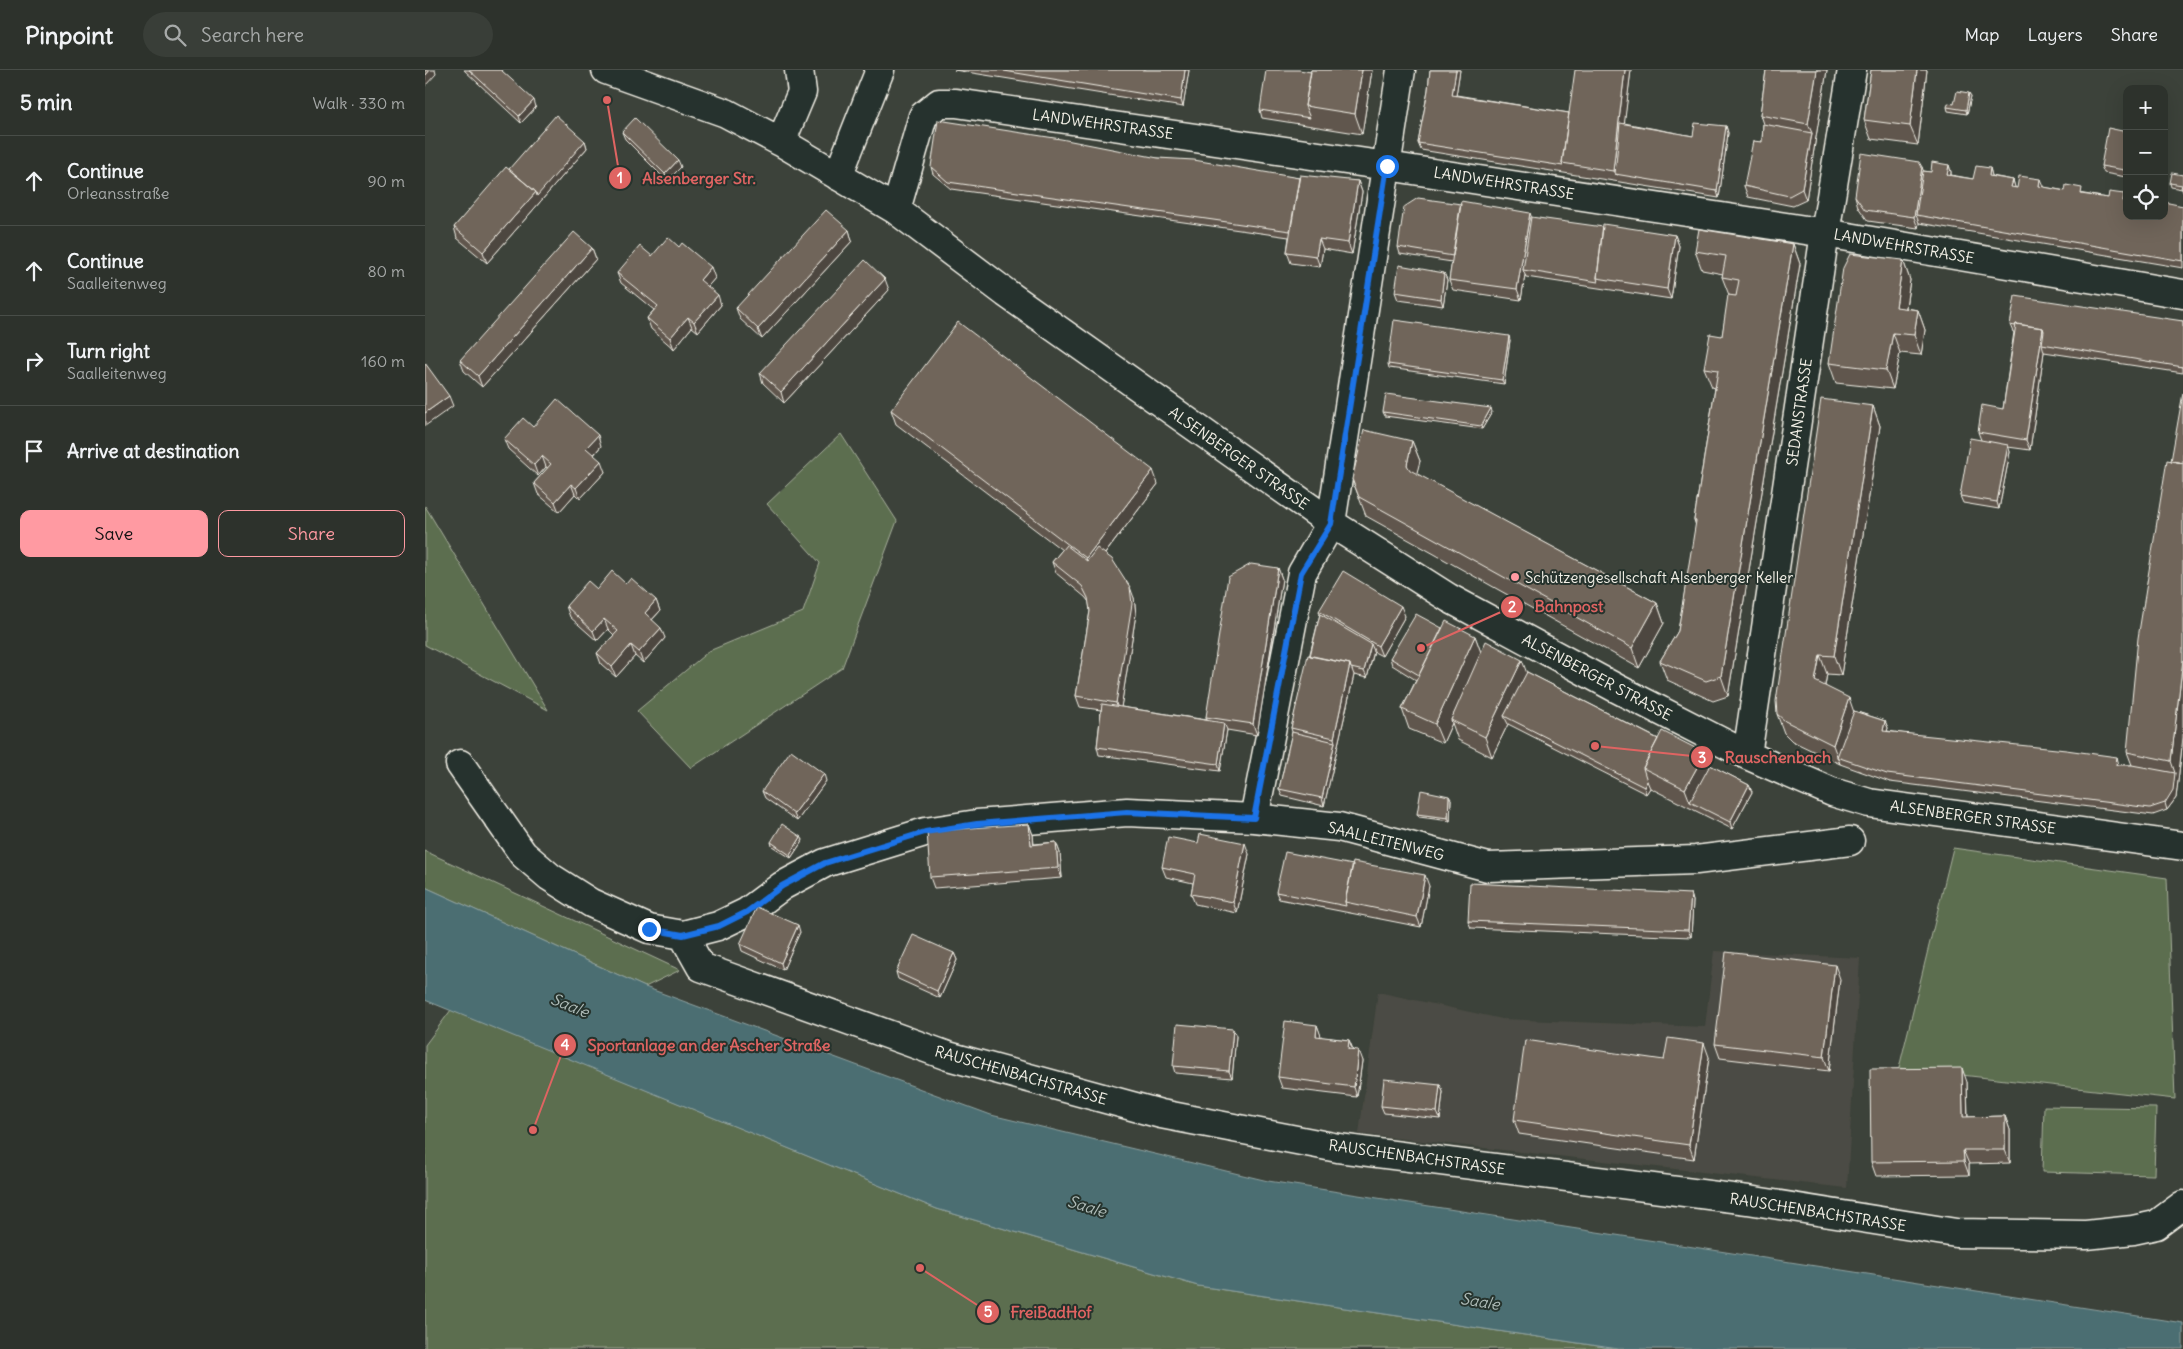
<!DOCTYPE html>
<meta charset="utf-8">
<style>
:root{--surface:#2d322c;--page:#393e38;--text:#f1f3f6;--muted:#a7aaa9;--line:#484d48;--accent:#ff9aa2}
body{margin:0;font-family:Delius,sans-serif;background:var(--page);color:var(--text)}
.controls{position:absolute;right:15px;top:15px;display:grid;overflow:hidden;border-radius:10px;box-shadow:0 5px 20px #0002}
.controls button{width:45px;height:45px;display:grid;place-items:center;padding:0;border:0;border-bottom:1px solid var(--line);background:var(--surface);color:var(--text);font:25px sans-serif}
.stop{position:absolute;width:15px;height:15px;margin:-11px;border:4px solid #1a73e8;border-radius:50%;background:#fff}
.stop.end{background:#1a73e8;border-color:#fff;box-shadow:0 1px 5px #0008}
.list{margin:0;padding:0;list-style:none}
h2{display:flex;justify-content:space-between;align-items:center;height:65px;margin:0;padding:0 20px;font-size:21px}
h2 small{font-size:16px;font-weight:400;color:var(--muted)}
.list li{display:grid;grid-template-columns:32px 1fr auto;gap:15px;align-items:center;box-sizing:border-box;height:90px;padding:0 20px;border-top:1px solid var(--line)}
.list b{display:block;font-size:19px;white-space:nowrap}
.list p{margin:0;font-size:16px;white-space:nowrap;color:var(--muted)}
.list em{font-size:16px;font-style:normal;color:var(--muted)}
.actions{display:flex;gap:10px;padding:15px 20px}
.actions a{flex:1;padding:11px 0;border:1px solid var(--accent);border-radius:10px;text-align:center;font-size:18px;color:var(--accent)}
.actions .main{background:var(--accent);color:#111}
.icon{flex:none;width:28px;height:28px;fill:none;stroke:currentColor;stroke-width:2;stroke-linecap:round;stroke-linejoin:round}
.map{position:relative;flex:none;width:1758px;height:1279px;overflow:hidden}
header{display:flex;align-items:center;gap:30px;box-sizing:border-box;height:70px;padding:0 25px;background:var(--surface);border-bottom:1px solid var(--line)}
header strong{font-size:24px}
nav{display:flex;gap:28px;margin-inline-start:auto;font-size:18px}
.search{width:350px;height:45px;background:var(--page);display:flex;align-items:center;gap:12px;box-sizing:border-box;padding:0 18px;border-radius:28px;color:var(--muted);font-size:19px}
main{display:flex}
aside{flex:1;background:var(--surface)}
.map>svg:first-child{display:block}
</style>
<header>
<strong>Pinpoint</strong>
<div class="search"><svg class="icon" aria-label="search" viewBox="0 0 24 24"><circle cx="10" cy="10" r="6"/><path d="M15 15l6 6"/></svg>Search here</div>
<nav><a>Map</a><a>Layers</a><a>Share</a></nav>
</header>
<main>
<aside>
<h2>5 min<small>Walk · 330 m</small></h2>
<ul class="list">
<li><svg class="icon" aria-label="ahead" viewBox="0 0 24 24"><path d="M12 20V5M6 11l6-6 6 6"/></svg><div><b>Continue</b><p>Orleansstraße</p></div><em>90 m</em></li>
<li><svg class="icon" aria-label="ahead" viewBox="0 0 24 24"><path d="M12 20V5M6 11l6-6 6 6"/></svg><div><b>Continue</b><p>Saalleitenweg</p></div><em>80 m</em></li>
<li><svg class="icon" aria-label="right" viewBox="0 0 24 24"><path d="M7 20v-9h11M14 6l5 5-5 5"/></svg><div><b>Turn right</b><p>Saalleitenweg</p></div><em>160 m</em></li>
<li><svg class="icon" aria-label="arrive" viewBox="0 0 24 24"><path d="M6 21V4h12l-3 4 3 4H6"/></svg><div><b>Arrive at destination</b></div></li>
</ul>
<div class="actions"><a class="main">Save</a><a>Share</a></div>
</aside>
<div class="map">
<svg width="1758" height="1279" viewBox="0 0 1758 1279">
<rect width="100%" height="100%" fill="#3c423a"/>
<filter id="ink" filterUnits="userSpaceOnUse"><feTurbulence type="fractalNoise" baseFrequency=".02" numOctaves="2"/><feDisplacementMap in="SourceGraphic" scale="10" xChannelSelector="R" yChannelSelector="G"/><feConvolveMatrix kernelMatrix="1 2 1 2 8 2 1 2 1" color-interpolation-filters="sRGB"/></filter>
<g filter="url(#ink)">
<path fill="#4c4c44" d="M1289,881L1435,888L1422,1118L934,1064L953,922L1077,949L1280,957Z"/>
<path fill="#5c6e50" stroke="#a8b09c" d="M416,364L472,451L417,598L266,698L212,641L284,581L378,542L395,493L342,434Z
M0,436L123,640L0,575Z
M1528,778L1742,808L1750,1029L1474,998Z
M0,781L255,900L220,917L0,817Z
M26,940L512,1139L773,1216L1193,1279H0V975Z
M1619,1036L1731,1038L1729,1105L1617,1102Z"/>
<path fill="#4b6e72" stroke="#8fa2a1" d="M0,817L220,917L566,1045L843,1111L1758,1253V1279H1193L773,1216L512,1139L0,930Z"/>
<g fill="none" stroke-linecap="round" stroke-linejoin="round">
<g stroke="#f4f1e8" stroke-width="31">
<path id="minor" d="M181,0L301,43L356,72L471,140L581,223L906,453L1024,528L1191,618L1322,685L1407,722L1444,733L1758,776
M356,72L377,22L374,0
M413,106L455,0
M471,140L498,46L514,33H531L962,96L1400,163L1758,224
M1322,685L1400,163L1427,0
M35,694L98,784L125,807L166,833L224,859L258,865L293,856L322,842L357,816L400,793L500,762L552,754L702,742L829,748L914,757L1063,797L1271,790L1425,771
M829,748L877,503L906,453L976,0
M258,865L276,897L523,986L736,1044L913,1078L1323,1130L1531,1163L1661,1165L1708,1160L1731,1155L1758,1135"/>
</g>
<use href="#minor" stroke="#26332d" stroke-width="28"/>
</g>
<path fill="#60574d" stroke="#f4f1e8" d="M39,0H76L111,37L96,53Z
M529,0H764L758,37Z
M886,0H947L937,64L837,48L835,40L886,2Z
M1005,0H1035L1031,25L1144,43L1206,0L1199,53L1268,66L1301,56L1303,63L1294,128L996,80L993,73L1003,20Z
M1341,0H1402L1390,73L1381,130L1368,136L1323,127L1319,116L1337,72L1338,54L1335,45Z
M1446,0H1502L1493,75L1446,69L1439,50Z
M1546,26L1542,44L1523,41L1522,37L1529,34Z
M197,62L256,97L242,111L200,69Z
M1702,62L1701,107L1679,103L1676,96Z
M160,71L162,78L62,193L32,168L29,157L84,99Z
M733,88L874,108L933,111L937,122L927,184L898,179L895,197L866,193L862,182L864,167L526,119L508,104L506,97Z
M1524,95L1526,102V105L1548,109L1565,98L1567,106L1588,110L1590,118H1592L1618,117L1683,128L1699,124L1702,131V146L1758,136V198L1494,153L1493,158L1443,151L1433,137L1430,126L1498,101L1506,102Z
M1758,105V122L1757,119L1746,117L1745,113Z
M1178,157L1250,165L1254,176L1246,229L1101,207L1100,205L1096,230L1028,220L1024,210L1027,192L975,184L973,177Z
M424,160L427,171L337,269L315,249L311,238Z
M1368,174L1375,194L1303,626L1288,631L1242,610L1235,591L1253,561L1271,456L1269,450L1290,318L1287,317L1279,298L1297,266L1304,225L1297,207L1298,204L1277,200L1270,181Z
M167,178L171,189L57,317L39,301L35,290Z
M227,186L290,208L283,216L296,235L273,262L267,257L249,279L226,259L222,248L229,240L196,213L192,203Z
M1478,190L1485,210L1481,238L1493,240L1500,260L1496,285L1475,283L1468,319L1411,313L1404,293Z
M1019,203L1022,210L1018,236L973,230L970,222Z
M464,220L359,333L338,313L335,303Z
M1758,251V303L1619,282L1605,380L1583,377L1585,382L1574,439L1538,433L1535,426L1556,370L1553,362L1578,339L1589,262H1588L1585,255Z
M1085,270L1079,314L964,298L963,294Z
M1448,336L1455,356L1416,605L1402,604L1400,616L1429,641L1460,651L1463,658L1462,661L1694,695H1707L1702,682L1758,668L1751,728L1742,740L1728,745L1465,712L1415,694L1367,671L1359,663L1352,644Z
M466,340L733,414L680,484L709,528L711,544L696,637L782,650L781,647L853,498L857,509L832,665L802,660L795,701L674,685L672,677L676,640L655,637L651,626L665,541L664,532L660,527L631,503L627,492L637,480L471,354Z
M958,342H1067L1057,359L960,346Z
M108,357L176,376L169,385L180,402L155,429L150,424L134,442L113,424L109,413L123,398L121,397L113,406L83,379L79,369Z
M987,371L995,391L991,404L1232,533L1239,553L1214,598L941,446L927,409Z
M201,514L231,530L235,541L227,550L240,568L218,593L210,586L191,607L176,594L172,583L189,565L183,559L172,571L145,547L141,536Z
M894,541L980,546L957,586L949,582L942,608L929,605L899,736L857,726L854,719L867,662L866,658L895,544Z
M1017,558L1050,566L1056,583L1102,602L1324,715L1327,722L1307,759L1225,718L1221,724L1083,654L1067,687L1033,670L1027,653L1018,673L984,659L977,639L991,610L967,595L965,588Z
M401,711L372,751L340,728L337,721Z
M1026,729L1025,751L994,747L992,744Z
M604,754L608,765L609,774L631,772L635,783L637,808L509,818L505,807Z
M376,767L378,770L366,788L347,776L346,772Z
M824,784L812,843L770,834L766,824L768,813L741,807L737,797Z
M1004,816L996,857L854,829L851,822Z
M1266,824L1268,831L1266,867L1046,858L1043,851Z
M375,862L358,900L317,881L315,874Z
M529,883L532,890L515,928L473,909L471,902Z
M1415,909L1404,1001L1295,988L1290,974Z
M892,955L896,967L924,970L928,979L937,991L932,1027L857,1018L853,1007Z
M811,966L807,1008L750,1003L748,996Z
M1284,987L1269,1089L1094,1064L1089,1050L1239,990Z
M1542,1012L1543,1047L1580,1046L1585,1060V1093L1544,1094V1105L1451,1106L1446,1092Z
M1015,1015L1018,1022L1015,1049L959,1043L956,1036Z"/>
<path fill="#4e473f" stroke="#f4f1e8" d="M5,0H10L11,4L0,16V6Z
M760,0H764L758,37L756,30Z
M937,0H947L937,64L930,44Z
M1031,0H1035L1030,32L1027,25Z
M1200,0H1206L1193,105L1190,104L1188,101Z
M1392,0H1402L1390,73L1381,130L1377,119L1387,63L1383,54Z
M1492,0H1502L1493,75L1485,56Z
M1544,23L1546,26L1542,44L1541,40Z
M109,30L111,37L96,53L94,46Z
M1301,56L1303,63L1294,128L1292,121Z
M160,71L162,78L62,193L58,182L111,122Z
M1702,84V105L1701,107L1699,100Z
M253,90L256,97L242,111L240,104Z
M1524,95L1526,102L1525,112L1522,105Z
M1497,97L1501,108L1491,145L1494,153L1493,158L1489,147Z
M1565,98L1567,106L1566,113L1564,106Z
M1615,109L1618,116L1616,123L1614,116Z
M1588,110L1590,117L1589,124L1586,117Z
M933,111L937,122L927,184L923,173Z
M1699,124L1702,131L1700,139L1698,131Z
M1105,143L1109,154L1098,200L1100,205L1096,230L1092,219Z
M424,160L427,171L337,269L333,259Z
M1250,165L1254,176L1246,229L1242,219Z
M894,169L898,179L895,197L891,186Z
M1368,174L1375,194L1303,626L1296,606Z
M167,178L171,189L57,317L53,306Z
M1478,190L1485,210L1478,256L1471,237Z
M286,197L290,208L279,221L275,210Z
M1019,203L1022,210L1018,236L1016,229Z
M460,209L464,220L359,333L356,322Z
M293,225L296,235L273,262L269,252Z
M1493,240L1500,260L1496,285L1489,265Z
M263,247L267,257L249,279L245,268Z
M1618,258L1621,268L1617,274L1619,282L1605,380L1601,370Z
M1468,263L1475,283L1468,319L1461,300Z
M1084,266L1085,270L1079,314L1077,310Z
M24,326L28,336L0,356V343Z
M1448,336L1455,356L1416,605L1409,586Z
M1066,338L1067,342L1057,359L1056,356Z
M173,365L176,376L165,389L161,378Z
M987,371L995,391L989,414L982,395Z
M1583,375L1585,382L1574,439L1572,432Z
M117,386L121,397L113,406L109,395Z
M176,391L180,402L155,429L151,418Z
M728,400L733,414L666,502L661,488Z
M146,414L150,424L134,442L130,432Z
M853,498L857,509L832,665L828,654Z
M705,517L709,528L711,544L695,644L691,633Z
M231,530L235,541L223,554L220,543Z
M1232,533L1239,553L1214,598L1207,578Z
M976,536L980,546L957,586L953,576Z
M179,549L183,559L172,571L168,561Z
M236,558L240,568L218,593L214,582Z
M1050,566L1057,585L1026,650L1027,653L1018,673L1010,654Z
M946,574L949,581L942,608L939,601Z
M206,575L210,586L191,607L187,597Z
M1395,585L1402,604L1397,631L1390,611Z
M1097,590L1104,609L1079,646L1083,654L1067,687L1060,667Z
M1758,590V668L1751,728L1742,740L1740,733L1750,703L1746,691Z
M925,594L929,605L899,736L897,728L910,672L909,668Z
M1424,628L1431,648L1412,687L1415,694L1408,675Z
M1460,651L1463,658L1460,668L1458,661Z
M799,653L802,660L795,701L793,694Z
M1280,683L1288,702L1265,732L1260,719Z
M1692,687L1694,695H1691Z
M399,704L401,711L372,751L369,744Z
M1222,711L1225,718L1221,724L1219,717Z
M1324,715L1327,722L1307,759L1305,752Z
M1024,726L1026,729L1025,751L1023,748Z
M604,754L608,765L609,785L606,775Z
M376,767L378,770L366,788L365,785Z
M631,772L635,783L637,808L633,798Z
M820,773L824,784L812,843L808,832Z
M1000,805L1004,816L996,857L992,847Z
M1266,824L1268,831L1266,867L1263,860Z
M373,855L375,862L358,900L356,893Z
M529,883L532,890L515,928L512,921Z
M1410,895L1415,909L1404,1001L1399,987Z
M892,955L896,966L895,977L891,966Z
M808,959L811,966L807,1008L804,1001Z
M924,970L928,981L923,979Z
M1279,973L1284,987L1269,1089L1264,1075Z
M933,980L937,991L932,1027L929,1017Z
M1537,998L1542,1012L1543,1061L1538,1047Z
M1015,1015L1018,1022L1015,1049L1012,1042Z
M1580,1046L1585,1060V1093L1580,1080Z
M1538,1080L1544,1094V1105L1539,1091Z"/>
<path fill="#70655a" stroke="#f4f1e8" d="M0,0H5L0,6Z
M44,0H76L109,30L94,46Z
M579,0H760L756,30L579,1Z
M841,0H874L886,2L880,36L885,48L835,40Z
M886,0H937L930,44L880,36Z
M1005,0H1031L1027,25L1144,43L1137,93L1138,96L993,73L1003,20Z
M1150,0H1200L1188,101L1137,93Z
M1341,0H1392L1383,54L1335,45Z
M1446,0H1492L1485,56L1439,50Z
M1532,21L1544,23L1541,40L1522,37L1523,33L1529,34Z
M131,45L160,71L112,126L111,122L84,99Z
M210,48L253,90L240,104L197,62Z
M513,50L636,69L733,88L769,90L874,108L865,161L523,112L506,97Z
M1195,53L1268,66L1270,53L1301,56L1292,121L1190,104Z
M1338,54L1387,63L1377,119L1364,126L1319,116L1328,71L1337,72Z
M1683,58L1702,62V84L1699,100L1676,96Z
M1436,83L1494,92L1497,97L1489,147L1440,140L1430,126Z
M1507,92L1524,95L1522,105L1548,109L1551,96L1565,98L1564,106L1588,110L1586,117L1592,118L1594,106L1615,109L1614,116L1640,121L1641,115L1657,118L1656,124L1683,128L1684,122L1699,124L1698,131L1702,132V146H1739V132L1758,136V191L1491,145L1498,101L1506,102Z
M81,97L111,122L58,182L29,157Z
M1747,103L1758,105V119L1756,118L1757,115L1745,113Z
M875,105L933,111L923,173L894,169L891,186L862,182Z
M993,128L1036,134L1028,186L973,177L979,137Z
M1036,131L1105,143L1092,219L1024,210Z
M401,140L424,160L333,259L311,238Z
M1106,147L1178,157L1172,208L1173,212L1098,200Z
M1178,154L1250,165L1242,219L1172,208Z
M1274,159L1368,174L1296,606L1281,611L1235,591L1253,561L1271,451L1269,450L1293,300L1279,298L1285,264L1297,266L1303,225L1311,226L1314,210L1297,207L1301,186L1270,181Z
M149,162L167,178L53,306L35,290Z
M243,167L254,177L257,173L286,197L275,210L293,225L269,252L263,247L245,268L222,248L233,236L192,203L215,176L227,186Z
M1425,184L1478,190L1471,237L1493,240L1489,265L1468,263L1461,300L1404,293L1418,198Z
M440,190L460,209L356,322L335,303Z
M974,195L1019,203L1016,229L970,222Z
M1590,226L1758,251V297L1617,274L1619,261L1618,258L1591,254L1590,256L1585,255Z
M969,250L1084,266L1077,310L963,294Z
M533,252L728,400L661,488L466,340Z
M1591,254L1618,258L1601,370L1553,362L1557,335L1578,339Z
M0,293L24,326L0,343Z
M1758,323V393L1746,391Z
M961,324L1066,338L1056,356L958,342Z
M132,329L173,365L161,378L176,391L151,418L146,414L130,432L109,413L126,394L117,386L109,395L79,369L98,348L108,357Z
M1396,329L1448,336L1409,586L1395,585L1390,611L1424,628L1408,675L1360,651L1352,644L1351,631Z
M939,360L987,371L982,395L985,400L1232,533L1207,578L934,427L927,409Z
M1545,368L1583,375L1572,432L1535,426Z
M1742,390L1758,393V590L1746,691L1702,682L1713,568Z
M641,475L662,491L672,478L687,489L705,517L707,534L691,633L651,626L665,541L663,528L657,516L627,492Z
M826,494L853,498L828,654L781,647L803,507Z
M187,501L201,514L206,508L231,530L220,543L236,558L214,582L206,575L187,597L172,583L193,561L179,549L168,561L141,536L163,511L172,519Z
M918,501L976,536L953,576L894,541Z
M895,544L946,574L939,601L926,598L925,594L885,586Z
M991,544L1017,558L994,605L965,588Z
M1021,551L1050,566L1010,654L977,639Z
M1061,571L1097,590L1060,667L1026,650Z
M883,585L925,594L909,668L866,658Z
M1102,602L1233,669L1218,698L1222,711L1219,717L1079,646Z
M677,634L799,653L793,694L672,677Z
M1429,641L1460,651L1458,661L1641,680L1692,687L1691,695H1707L1750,703L1748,720L1740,733L1725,738L1462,704L1412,687Z
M1237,661L1280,683L1260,719L1218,698Z
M867,662L910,672L897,728L854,719Z
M366,680L399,704L369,744L337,721Z
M1285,695L1324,715L1305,752L1265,732Z
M996,720L1024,726L1023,748L992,744Z
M357,754L376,767L365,785L346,772Z
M604,754L606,775L631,772L633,798L505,807L502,761Z
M775,764L820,773L808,832L766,824L770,804L737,797L743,767L773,773Z
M860,782L928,795L920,832L921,836L851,822Z
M928,792L1000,805L992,847L920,832Z
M1045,813L1266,824L1263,860L1043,851Z
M332,837L373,855L356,893L315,874Z
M488,865L529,883L512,921L471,902Z
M1301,882L1410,895L1399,987L1290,974Z
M860,951L892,955L891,966L924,970L923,979L933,980L929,1017L853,1007Z
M752,954L808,959L804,1001L748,996Z
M1243,968L1279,973L1264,1075L1089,1050L1100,970L1239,990Z
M1537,998L1538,1047L1580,1046V1080H1538L1539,1091L1446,1092L1445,999Z
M959,1009L1015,1015L1012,1042L956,1036Z"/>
</g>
<g fill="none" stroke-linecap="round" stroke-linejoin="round" filter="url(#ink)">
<path stroke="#1a73e8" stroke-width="6" d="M224,859L258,865L294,856L322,842L357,816L400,793L500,762L552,754L702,742L829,748L876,503L906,454L962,96"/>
</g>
<circle fill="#ff9aa2" stroke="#26332d" stroke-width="2" cx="1090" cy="507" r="5"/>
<g text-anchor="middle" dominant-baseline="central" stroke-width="4" stroke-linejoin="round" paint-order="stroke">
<g font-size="15" fill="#f4f1e8" stroke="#26332d">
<text transform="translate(678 54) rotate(8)">LANDWEHRSTRASSE</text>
<text transform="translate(1079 113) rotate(9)">LANDWEHRSTRASSE</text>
<text transform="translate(1479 176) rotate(10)">LANDWEHRSTRASSE</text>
<text transform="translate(1374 342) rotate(-82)">SEDANSTRASSE</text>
<text transform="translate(814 388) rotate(35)">ALSENBERGER STRASSE</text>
<text transform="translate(1172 607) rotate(28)">ALSENBERGER STRASSE</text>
<text transform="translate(1548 747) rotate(8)">ALSENBERGER STRASSE</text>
<text transform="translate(961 771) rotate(14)">SAALLEITENWEG</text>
<text transform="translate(596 1005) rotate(16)">RAUSCHENBACHSTRASSE</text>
<text transform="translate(992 1087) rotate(8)">RAUSCHENBACHSTRASSE</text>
<text transform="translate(1393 1142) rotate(9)">RAUSCHENBACHSTRASSE</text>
</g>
<g font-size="15" fill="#f4f1e8" stroke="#26332d" text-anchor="start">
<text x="1100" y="507">Schützengesellschaft Alsenberger Keller</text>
</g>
<g font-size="16" font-style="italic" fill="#b0bdb9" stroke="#26332d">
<text transform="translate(145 935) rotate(22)">Saale</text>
<text transform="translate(662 1136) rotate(17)">Saale</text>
<text transform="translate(1055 1231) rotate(9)">Saale</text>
</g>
</g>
<path fill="none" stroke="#df6462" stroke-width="2" d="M182 30L195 108M996 578L1087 537M1170 676L1277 687M108 1060L140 975M495 1198L563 1242"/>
<g fill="#df6462" stroke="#26332d" stroke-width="2">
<circle cx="182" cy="30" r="5"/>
<circle cx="996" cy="578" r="5"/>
<circle cx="1170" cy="676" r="5"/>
<circle cx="108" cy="1060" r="5"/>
<circle cx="495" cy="1198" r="5"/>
<circle cx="195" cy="108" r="12"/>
<circle cx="1087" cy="537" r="12"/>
<circle cx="1277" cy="687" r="12"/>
<circle cx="140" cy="975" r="12"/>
<circle cx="563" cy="1242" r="12"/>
</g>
<g font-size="15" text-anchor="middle" font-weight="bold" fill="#fff">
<text x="195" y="113">1</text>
<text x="1087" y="542">2</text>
<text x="1277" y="693">3</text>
<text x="140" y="980">4</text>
<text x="563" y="1247">5</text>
</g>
<g font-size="16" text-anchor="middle" font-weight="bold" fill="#df6462" stroke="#26332d" stroke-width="4" stroke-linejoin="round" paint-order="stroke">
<text x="274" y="114">Alsenberger Str.</text>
<text x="1144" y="542">Bahnpost</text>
<text x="1353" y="693">Rauschenbach</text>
<text x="284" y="981">Sportanlage an der Ascher Straße</text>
<text x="626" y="1248">FreiBadHof</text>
</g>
</svg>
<div class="controls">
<button>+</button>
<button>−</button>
<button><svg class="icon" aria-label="locate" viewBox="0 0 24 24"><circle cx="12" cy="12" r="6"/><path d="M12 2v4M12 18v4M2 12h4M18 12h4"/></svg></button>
</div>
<div class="stop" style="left:962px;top:96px"></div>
<div class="stop end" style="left:224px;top:859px"></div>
</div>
</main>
